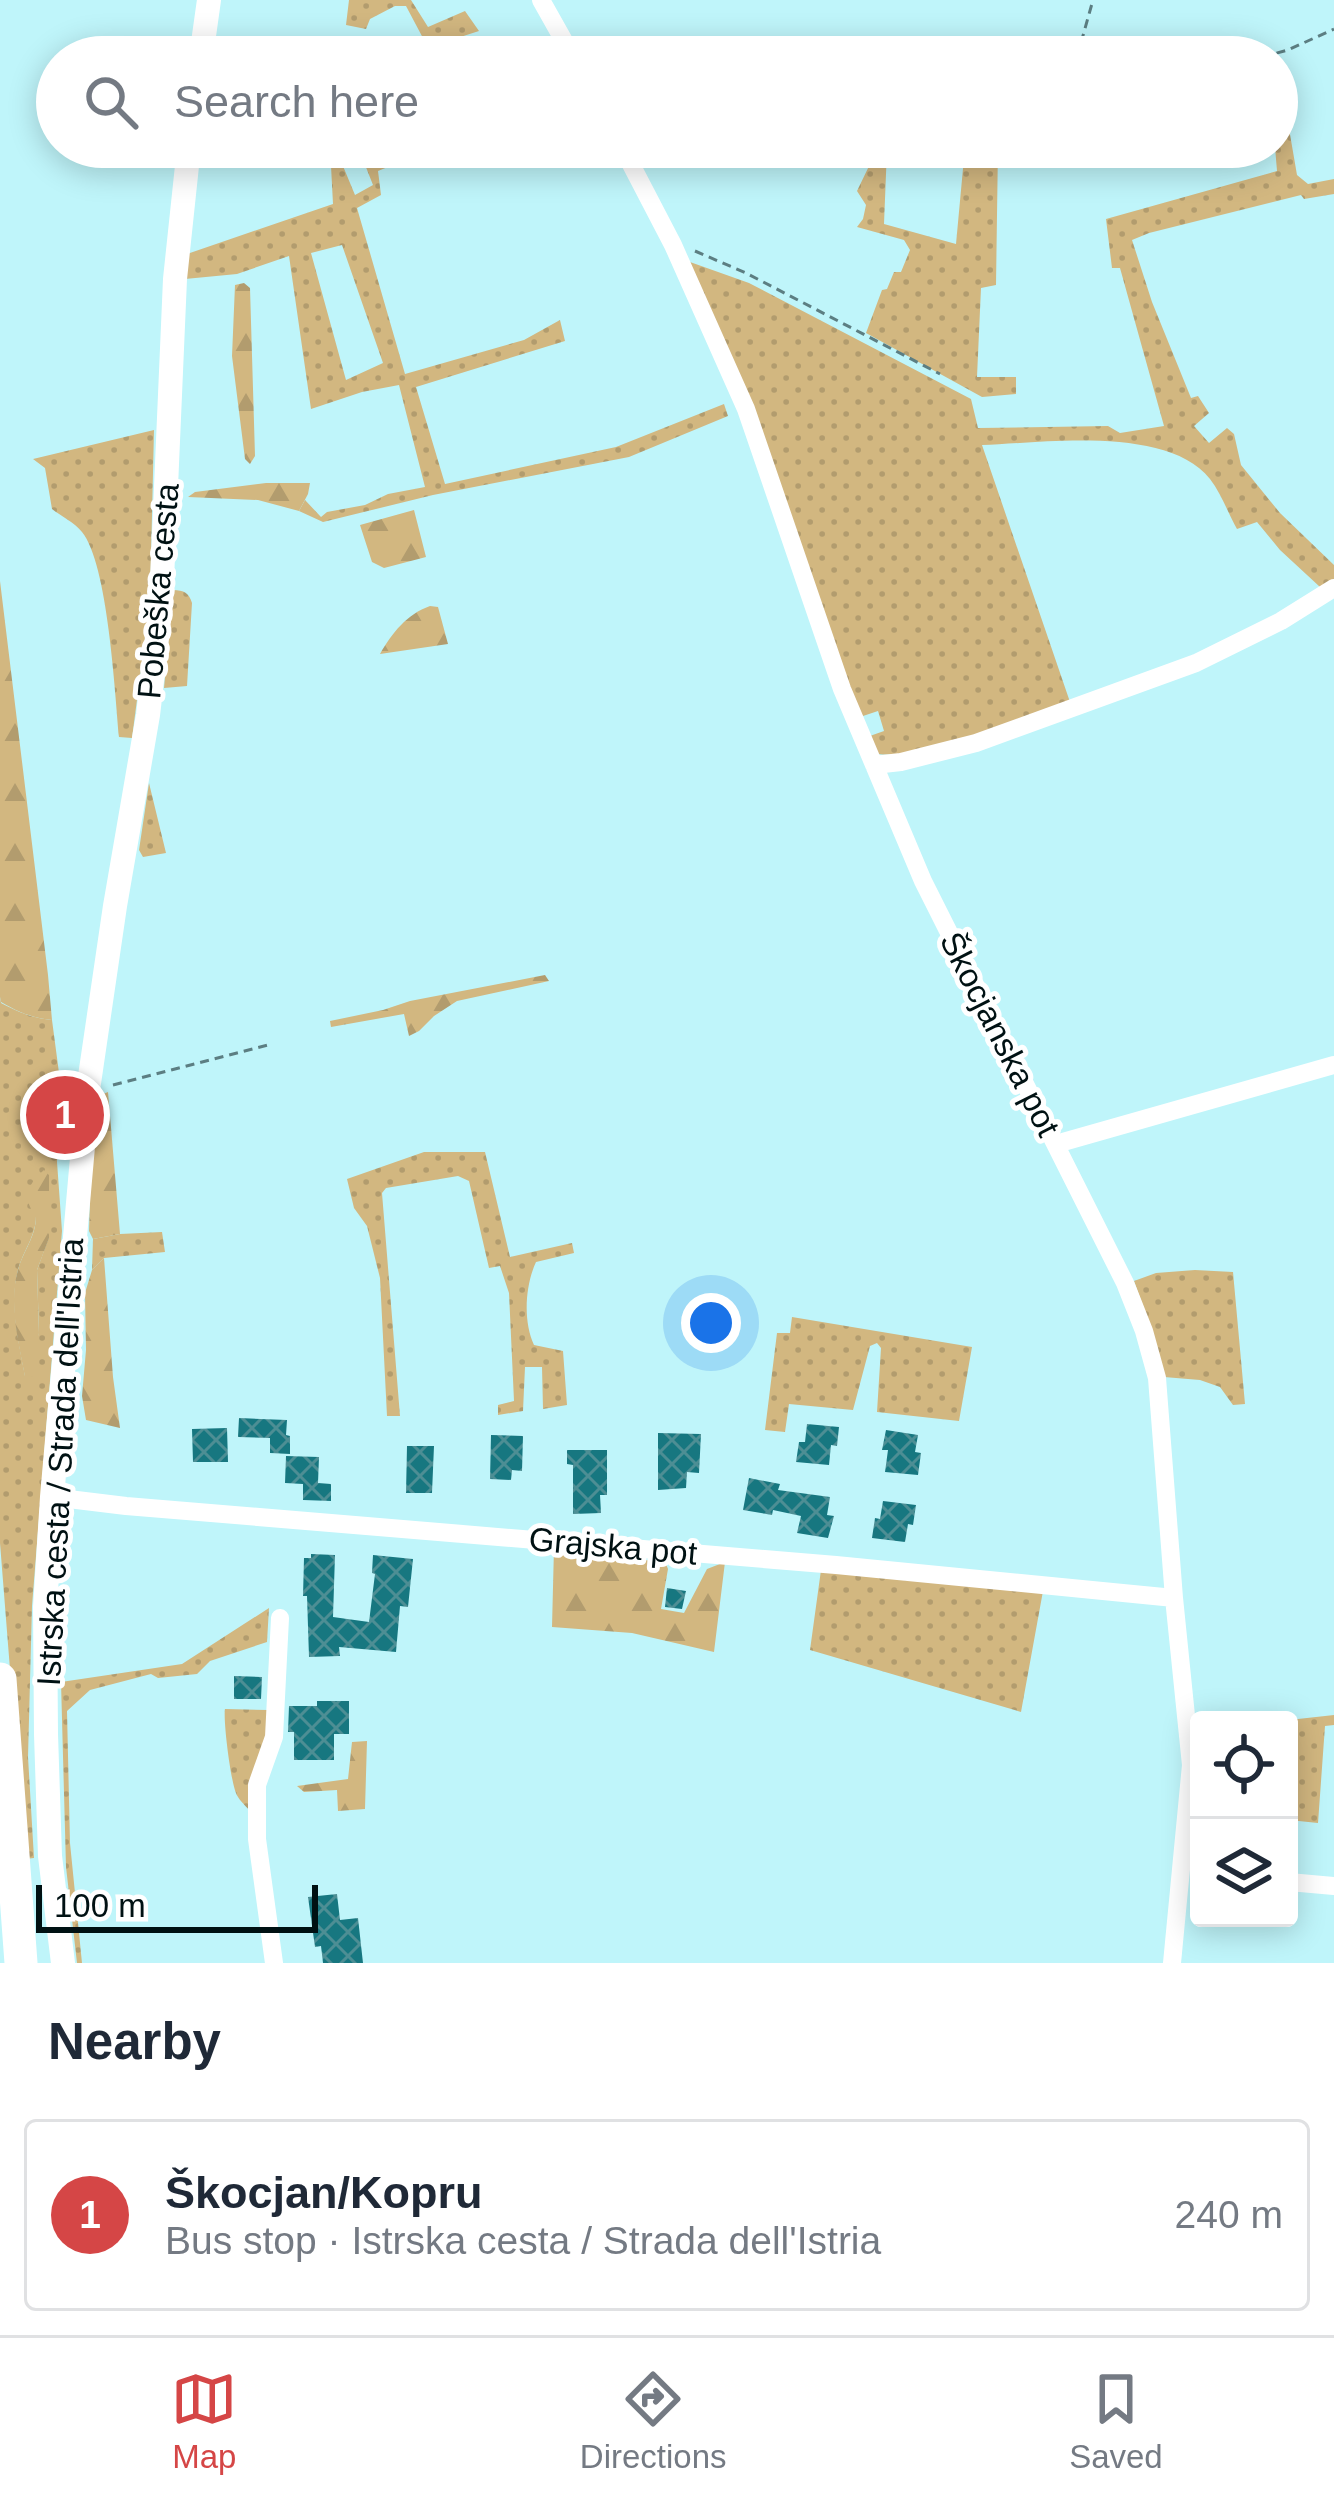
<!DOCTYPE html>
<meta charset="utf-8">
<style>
:root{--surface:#fff;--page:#f6f6f7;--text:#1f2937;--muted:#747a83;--line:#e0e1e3;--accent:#d54646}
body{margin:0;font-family:Arial,sans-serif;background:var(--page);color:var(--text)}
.controls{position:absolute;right:36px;bottom:36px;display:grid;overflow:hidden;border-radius:12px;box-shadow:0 6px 30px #0003}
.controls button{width:108px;height:108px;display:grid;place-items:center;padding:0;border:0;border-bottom:3px solid var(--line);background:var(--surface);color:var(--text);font:60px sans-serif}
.scale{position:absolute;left:36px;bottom:30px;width:282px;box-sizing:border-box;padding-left:12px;border:6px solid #001113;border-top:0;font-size:33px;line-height:42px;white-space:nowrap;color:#001113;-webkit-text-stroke:9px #fff;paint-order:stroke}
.you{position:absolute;left:711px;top:1323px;width:42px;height:42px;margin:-30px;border:9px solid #fff;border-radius:50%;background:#1a73e8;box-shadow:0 0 0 18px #1a73e833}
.badge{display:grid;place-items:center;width:78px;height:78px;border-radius:50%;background:var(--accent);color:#fff;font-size:39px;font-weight:700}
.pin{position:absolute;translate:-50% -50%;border:6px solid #fff;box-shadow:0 3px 12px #0006}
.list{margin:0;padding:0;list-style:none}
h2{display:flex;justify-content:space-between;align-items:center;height:156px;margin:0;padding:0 48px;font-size:51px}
h2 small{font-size:39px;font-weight:400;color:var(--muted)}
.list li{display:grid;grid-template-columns:78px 1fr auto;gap:36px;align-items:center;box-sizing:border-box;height:192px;margin:0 24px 24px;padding:0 24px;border:3px solid var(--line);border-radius:12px}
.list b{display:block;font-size:45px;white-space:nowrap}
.list p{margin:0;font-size:39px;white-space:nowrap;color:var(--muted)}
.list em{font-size:39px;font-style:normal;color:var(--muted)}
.icon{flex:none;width:66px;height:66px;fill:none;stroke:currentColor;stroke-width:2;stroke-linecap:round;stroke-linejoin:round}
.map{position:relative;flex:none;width:1334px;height:1963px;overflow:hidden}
.search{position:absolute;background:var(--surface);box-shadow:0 6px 30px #0003;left:36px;right:36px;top:36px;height:132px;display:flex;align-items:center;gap:30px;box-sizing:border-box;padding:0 42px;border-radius:66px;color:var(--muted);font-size:45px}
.sheet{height:372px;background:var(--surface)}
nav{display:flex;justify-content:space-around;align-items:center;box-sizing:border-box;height:168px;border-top:3px solid var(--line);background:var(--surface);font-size:33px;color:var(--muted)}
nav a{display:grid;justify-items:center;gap:6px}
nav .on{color:var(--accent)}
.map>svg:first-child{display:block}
</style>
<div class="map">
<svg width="1334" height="1963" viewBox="0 0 1334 1963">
<defs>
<pattern id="grass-dots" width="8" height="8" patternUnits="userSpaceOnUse" patternTransform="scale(3)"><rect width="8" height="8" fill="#d2b780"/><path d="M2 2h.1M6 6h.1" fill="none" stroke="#b29c6e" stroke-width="1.8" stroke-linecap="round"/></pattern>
<pattern id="forest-firs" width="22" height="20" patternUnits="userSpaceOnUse" patternTransform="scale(3)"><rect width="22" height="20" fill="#d2b780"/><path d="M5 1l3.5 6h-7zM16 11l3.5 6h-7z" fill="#b29c6e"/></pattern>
<pattern id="building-cross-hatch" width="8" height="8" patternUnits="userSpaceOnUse" patternTransform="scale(3)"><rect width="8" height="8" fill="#177780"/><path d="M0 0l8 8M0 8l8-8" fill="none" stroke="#4d8e94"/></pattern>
</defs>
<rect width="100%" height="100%" fill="#bff5fa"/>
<path fill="url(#grass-dots)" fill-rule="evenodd" d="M349,0H411L428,27L465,11L479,31L448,41L433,57L406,6H395L370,19L366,29L346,25Z
M1277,59L1297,175L1308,184L1334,179V194L1304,199L1301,195L1149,233L1132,240L1152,302L1191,398L1198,396L1209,413L1194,426L1209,443L1227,428L1234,434L1241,465L1280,513L1334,565V579L1320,587L1280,550L1257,522L1237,529C1228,513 1221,493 1210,479C1167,425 1043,443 982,445L1070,702C1020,720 929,760 878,754L867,737L884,731L878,711L860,717L690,262L749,283L971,399L978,428L1108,426L1120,433L1164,426L1120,268H1112L1106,219L1277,171L1275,147Z
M330,147H352L338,154L355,195L373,185L358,147H414L412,157L378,171L381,195L357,208L405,374L524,340L560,320L565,341L416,387L445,484L616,447L724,404L728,416L629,457L433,495L323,522L299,511L305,500L321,517L327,512L365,505L388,494L425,487L399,385L362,392L311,409L289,256L237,274L185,279L187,254L333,204ZM342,245L383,363L346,380L311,253Z
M871,147H912L887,149L884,224L956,244L965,147H998L996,285L981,288L977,377H1016V394L982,397L866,333L882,290L887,289L894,272H901L910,250L904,240L857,227L863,219L866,205L857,191L870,164Z
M154,430L150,600L132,738L119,737C115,693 108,564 82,532C75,523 61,516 52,509L45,468L33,459Z
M173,590C184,590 189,593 192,603L187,686L164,688Z
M149,783L166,853L143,857L139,850Z
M0,997L1,1003C18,1012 32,1018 52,1020L61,1088L57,1162L62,1231L32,1606L28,1757L34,1858L25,1859L0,1543ZM36,1216L49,1237L37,1270L39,1333L25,1376C19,1343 9,1303 18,1270C23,1251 36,1236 36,1216Z
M424,1152H485L510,1257L572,1243L574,1253L536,1262C525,1286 523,1321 534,1345L563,1351L567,1405L543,1409L542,1367H525L523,1411L498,1415V1405L514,1401L509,1293L500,1266L489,1268L469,1181L458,1176L386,1188L382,1193L400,1416H387L380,1278L367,1226L354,1208L347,1179Z
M162,1232L165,1252L104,1258L92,1270L93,1239L120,1234Z
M1195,1270L1233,1272L1245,1404L1233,1405L1220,1387L1200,1380L1164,1377L1152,1331L1134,1281L1156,1273Z
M792,1317L972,1347L959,1421L877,1412L881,1348L877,1343L870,1346L853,1410L789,1404L785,1432L765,1430L777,1333H790Z
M821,1570L1043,1591L1021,1712L810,1650Z
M269,1608L267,1642L210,1661L197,1674L158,1678L151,1674L90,1690L67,1711L70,1843L82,1963H77L66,1867L61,1682L182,1664Z
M225,1709L268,1710L269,1721L249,1810C244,1804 238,1799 236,1793C231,1782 223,1721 225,1709Z
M1334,1715V1725L1325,1726L1318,1823L1289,1820V1720Z"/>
<path fill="url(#forest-firs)" d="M244,283L250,288L255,456L250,464L245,459L232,356L235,285Z
M266,483H310L308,494L299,511L258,500L188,497L195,492Z
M414,510L426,557L384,568L372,562L360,525Z
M0,581L48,975L52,1020C32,1018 18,1012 1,1002L0,997Z
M430,606L438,607L448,644L380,654C392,633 407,614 430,606Z
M545,975L549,981L457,1001L434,1016L419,1031L409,1036L404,1014L331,1027L330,1021L383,1010L410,1001Z
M108,1092L120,1234L93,1239L89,1231L92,1132L96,1097Z
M44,1170L49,1175V1238L37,1270L39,1333L34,1375L29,1379L25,1377C19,1344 8,1303 18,1270C23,1251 36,1237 36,1216C21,1198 28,1184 44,1170Z
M104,1258L113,1377L120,1428L86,1420L82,1396L86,1350L85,1293L92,1270Z
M554,1547L611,1553L666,1564L668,1569L661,1609L684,1613L707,1569L725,1562L714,1652L632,1633L552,1627Z
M367,1741L365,1809L338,1811L337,1790L304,1792L297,1786L348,1779L352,1742Z"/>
<path fill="url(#building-cross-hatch)" d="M239,1418L287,1420L286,1435L290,1436V1454L270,1453V1438L238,1437Z
M807,1424L839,1427L837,1446L831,1445L829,1465L796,1462L799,1442H805Z
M227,1428L228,1462H193L192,1429Z
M886,1430L918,1435L915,1452L921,1453L918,1475L885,1472L888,1450H882Z
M658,1433L701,1434L699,1473L687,1472L686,1488L658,1490Z
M491,1435L523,1436L522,1471L512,1470L511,1480L490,1479Z
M407,1446H434L432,1493H406Z
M567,1450H607V1495H600L601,1513L573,1514V1465L567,1464Z
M286,1456L319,1457L318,1483L331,1484V1501L303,1500V1484L285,1483Z
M749,1478L780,1484L778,1490L830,1497L827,1515L834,1516L828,1538L797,1533L801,1516L773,1510L772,1515L743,1510Z
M883,1501L916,1505L913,1525L908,1524L905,1542L872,1538L875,1518L880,1519Z
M311,1554L335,1555L333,1617L369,1622L375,1574L372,1573L373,1555L413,1559L408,1607L400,1606L396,1652L339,1647L340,1656L309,1657L307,1596H303L304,1558H311Z
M667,1588L686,1591L682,1609L665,1607Z
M234,1676L262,1677L261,1699H234Z
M317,1701H349V1734H334V1760H294V1732H288L289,1706H317Z
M337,1894L340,1920L358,1918L363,1963H323L321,1946L315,1947L308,1897Z"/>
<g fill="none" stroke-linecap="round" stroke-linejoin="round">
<path stroke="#5c7e82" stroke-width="3" stroke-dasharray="9 6" stroke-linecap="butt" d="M1077,57L1093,0
M1262,57L1288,50L1334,29
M651,160L726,147
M695,251L746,273L940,374
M113,1085L268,1045"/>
<path stroke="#fff" stroke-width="18" d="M541,0L573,57
M622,147L673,245L746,409L842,689L923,881L1125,1283L1144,1331L1157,1378L1174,1598L1191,1765L1172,1963
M874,765L901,762L976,743L1196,663L1281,621L1334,588
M1056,1144L1334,1065
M52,1497L126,1506L836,1565L1174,1598
M1289,1882L1334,1886
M274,1963L257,1839V1785L274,1737L280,1618"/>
<path stroke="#fff" stroke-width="24" d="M201,57L209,0
M63,1963L50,1856L46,1734L45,1607L52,1497L88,1090L115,906L148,715L161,603L175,279L189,147"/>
<path stroke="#fff" stroke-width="33" d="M0,1679L21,1963"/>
</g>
<g text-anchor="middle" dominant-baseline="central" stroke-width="10" stroke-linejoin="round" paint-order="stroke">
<g font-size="33" fill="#001113" stroke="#fff">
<text transform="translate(158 591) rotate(-85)">Pobeška cesta</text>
<text transform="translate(1000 1034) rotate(63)">Škocjanska pot</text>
<text transform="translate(60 1462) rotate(-87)">Istrska cesta / Strada dell'Istria</text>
<text transform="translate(613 1546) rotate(5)">Grajska pot</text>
</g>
</g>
</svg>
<div class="controls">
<button><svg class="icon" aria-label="locate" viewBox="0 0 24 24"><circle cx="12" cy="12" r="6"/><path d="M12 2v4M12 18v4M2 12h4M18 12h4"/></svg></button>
<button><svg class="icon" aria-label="layers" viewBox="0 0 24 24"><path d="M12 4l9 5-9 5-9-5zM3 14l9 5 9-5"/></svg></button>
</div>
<div class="scale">100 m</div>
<div class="you"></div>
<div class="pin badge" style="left:65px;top:1115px">1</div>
<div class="search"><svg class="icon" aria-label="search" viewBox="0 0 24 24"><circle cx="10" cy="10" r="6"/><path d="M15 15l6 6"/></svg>Search here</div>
</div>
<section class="sheet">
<h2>Nearby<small></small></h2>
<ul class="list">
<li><span class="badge">1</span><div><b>Škocjan/Kopru</b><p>Bus stop · Istrska cesta / Strada dell'Istria</p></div><em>240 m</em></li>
</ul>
</section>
<nav>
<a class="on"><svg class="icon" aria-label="map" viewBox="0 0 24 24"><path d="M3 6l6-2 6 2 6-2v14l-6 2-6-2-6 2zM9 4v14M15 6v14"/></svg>Map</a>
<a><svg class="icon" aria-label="directions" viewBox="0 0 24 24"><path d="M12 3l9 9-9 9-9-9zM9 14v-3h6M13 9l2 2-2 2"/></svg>Directions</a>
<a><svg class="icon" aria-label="saved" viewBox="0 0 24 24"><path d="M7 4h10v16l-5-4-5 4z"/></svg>Saved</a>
</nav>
